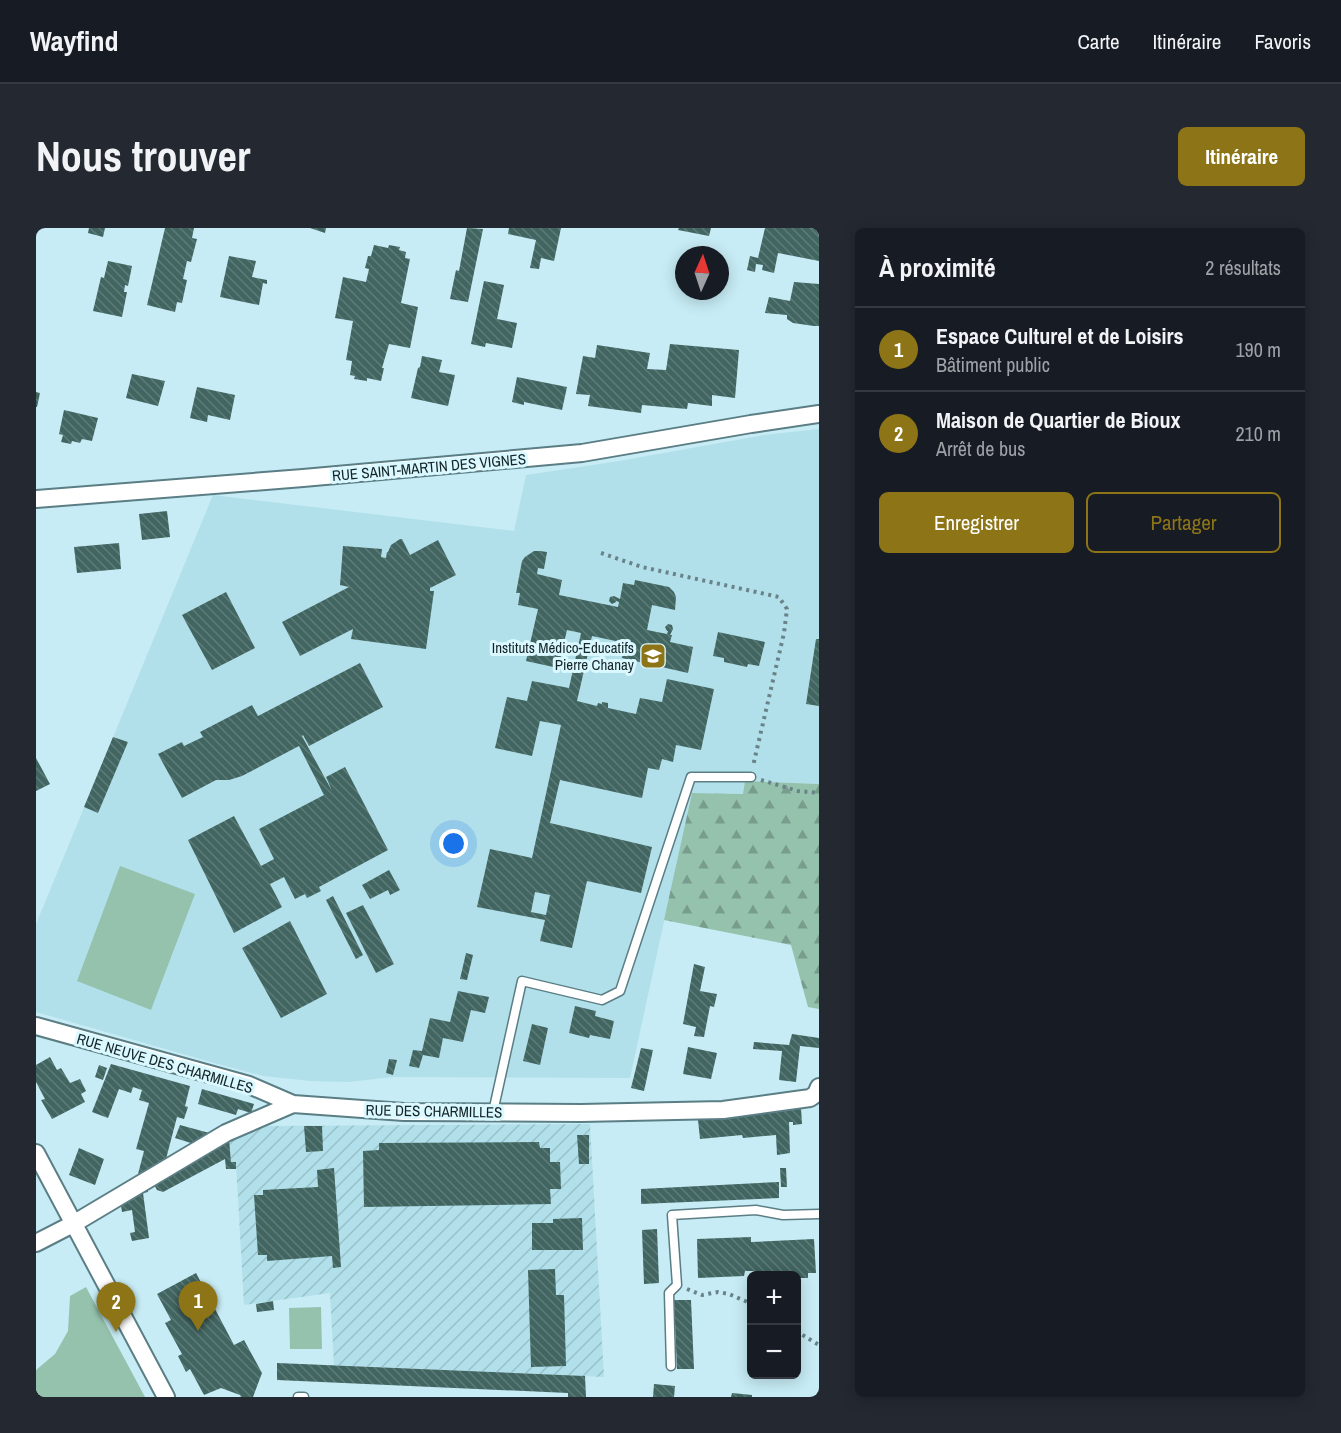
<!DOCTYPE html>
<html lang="fr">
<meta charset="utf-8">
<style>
:root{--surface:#171b24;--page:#242831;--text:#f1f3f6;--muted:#9ea1a6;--line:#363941;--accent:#8c7417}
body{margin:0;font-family:"Archivo Narrow",sans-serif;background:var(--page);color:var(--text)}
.controls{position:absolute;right:18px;bottom:18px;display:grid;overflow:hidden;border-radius:9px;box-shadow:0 3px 15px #0003}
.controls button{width:54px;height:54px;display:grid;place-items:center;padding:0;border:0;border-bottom:2px solid var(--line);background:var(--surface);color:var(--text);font:30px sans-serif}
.compass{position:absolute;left:639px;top:18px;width:54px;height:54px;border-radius:50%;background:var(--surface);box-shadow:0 3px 15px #0003;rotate:3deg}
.you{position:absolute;left:418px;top:616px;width:21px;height:21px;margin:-15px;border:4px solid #fff;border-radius:50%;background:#1a73e8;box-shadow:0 0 0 9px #1a73e833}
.badge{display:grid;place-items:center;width:39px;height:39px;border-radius:50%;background:var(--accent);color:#fff;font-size:20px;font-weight:700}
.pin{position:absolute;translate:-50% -50px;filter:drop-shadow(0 2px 3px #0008)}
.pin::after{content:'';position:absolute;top:32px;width:21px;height:18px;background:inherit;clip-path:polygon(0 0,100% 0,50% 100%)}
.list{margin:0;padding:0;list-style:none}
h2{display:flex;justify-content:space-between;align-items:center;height:78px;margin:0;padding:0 24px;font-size:26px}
h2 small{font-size:20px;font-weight:400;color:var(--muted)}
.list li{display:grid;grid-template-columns:39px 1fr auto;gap:18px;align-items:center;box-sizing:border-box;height:84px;padding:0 24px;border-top:2px solid var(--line)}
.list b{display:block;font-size:22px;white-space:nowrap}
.list p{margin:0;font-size:20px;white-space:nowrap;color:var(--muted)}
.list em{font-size:20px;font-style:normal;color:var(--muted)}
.actions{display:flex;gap:12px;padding:18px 24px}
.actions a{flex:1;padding:14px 0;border:2px solid var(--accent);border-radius:9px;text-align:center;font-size:21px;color:var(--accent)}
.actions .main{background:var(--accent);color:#fff}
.map{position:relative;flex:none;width:783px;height:1169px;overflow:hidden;border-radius:9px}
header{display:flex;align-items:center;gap:36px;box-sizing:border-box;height:84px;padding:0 30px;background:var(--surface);border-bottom:2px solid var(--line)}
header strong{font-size:28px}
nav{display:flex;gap:33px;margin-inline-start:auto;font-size:21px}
.intro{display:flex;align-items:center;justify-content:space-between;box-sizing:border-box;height:144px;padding:0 36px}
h1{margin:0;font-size:42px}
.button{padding:15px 27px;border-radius:9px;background:var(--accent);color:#fff;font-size:21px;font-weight:700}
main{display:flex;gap:36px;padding:0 36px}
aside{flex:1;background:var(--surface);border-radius:9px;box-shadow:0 3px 15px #0003}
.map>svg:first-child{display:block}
</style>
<header>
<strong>Wayfind</strong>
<nav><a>Carte</a><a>Itinéraire</a><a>Favoris</a></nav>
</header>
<div class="intro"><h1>Nous trouver</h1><a class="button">Itinéraire</a></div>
<main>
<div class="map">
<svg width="783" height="1169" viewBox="0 0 783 1169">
<defs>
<pattern id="industrial-furrows" width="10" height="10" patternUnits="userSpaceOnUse" patternTransform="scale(1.5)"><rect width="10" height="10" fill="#b2e0ea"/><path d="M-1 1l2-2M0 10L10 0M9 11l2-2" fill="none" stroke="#98c0c9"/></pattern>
<pattern id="forest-firs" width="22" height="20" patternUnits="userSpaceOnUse" patternTransform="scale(1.5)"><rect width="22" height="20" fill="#95c2ad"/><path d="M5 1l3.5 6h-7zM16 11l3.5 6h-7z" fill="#789d8d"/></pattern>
<pattern id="building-back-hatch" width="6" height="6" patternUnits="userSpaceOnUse" patternTransform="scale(1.5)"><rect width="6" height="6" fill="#416561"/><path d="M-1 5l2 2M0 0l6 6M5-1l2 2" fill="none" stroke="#5f7b78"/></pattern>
</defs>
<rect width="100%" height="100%" fill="#c7ecf5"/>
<path fill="#b2e0ea" d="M783,201V556L709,553L708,566L656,565L594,850L357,849L313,854L274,853L227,848L178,835L0,784V696L177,267L478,303L490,247L583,233L728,207Z"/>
<path fill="url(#industrial-furrows)" d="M554,896L568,1149L298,1137L294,1065L208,1077L200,935L195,934L193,911L230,898Z"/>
<path fill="#95c2ad" d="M84,638L159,666L115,782L41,753Z
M50,1059L109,1169H0V1142L19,1126L32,1103L34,1068Z
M285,1079L286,1121H254L253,1080Z"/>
<path fill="url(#forest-firs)" d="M709,553L783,556V781L772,779L755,717L628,692L656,565L707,566Z"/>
<path fill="url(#building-back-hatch)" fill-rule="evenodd" d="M53,0H69L67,9L52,5Z
M129,0H158L156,10L161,11L155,34L151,33L147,51L151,52L146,75L141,74L139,84L111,77Z
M274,0H290L289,5Z
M431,0L447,1L432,74L414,71L420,42L423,43Z
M473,0H525L518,33L505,30L503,41L494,40L500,12L472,6Z
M643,0H675L673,8L642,2Z
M729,0H783V33L742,25L738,45L726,42L727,37L720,36L719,44L711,42L714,28L722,30Z
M338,17L352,20L353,17L364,19L363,22L370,24L369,30L374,31L365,75L382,79L374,120L353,116L346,140H348L345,153L331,150V153L318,151L319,148L314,147L316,133L310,132L317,93L299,90L307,49L330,54L333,41L329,40L332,28H335Z
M193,28L220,33L216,49L231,52V56L227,55L223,77L184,69Z
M72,33L96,38L92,58L89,57L88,64H91L86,89L57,83L65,49L68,50Z
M448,53L468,57L461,91L481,95L476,120L450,115L449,119L435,116Z
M758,54L783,56V98H778L757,95L751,91V87L729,85L733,69L754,73Z
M634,116L703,122L699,170L676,167V178L652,175L651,181L606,177L605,185L552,178L554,167L540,166L547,128L559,130L561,117L614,125L611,141L630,142Z
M386,128L406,132L403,144L419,147L412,178L375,170L382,140L384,139Z
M96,146L129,153L122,178L90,170Z
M481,149L531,159L526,182L488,174V177L476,174Z
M161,159L199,167L194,192L172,187L171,194L154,190Z
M0,164L4,165L1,179H0Z
M28,182L62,190L56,213L46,211L44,215L36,213L35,216L25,214L27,207L23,206Z
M131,283L134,309L106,312L103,286Z
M364,311H366L374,327L402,312L420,347L394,360V363H398L390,421L315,411L317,401L264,428L246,394L313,359L304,357L307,318L346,321L345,329L350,330L351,324H352L355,317Z
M83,315L85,341L41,345L38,319Z
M498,323H504L511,324L508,341L502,340L501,346L526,352L523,367L582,379L583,374L580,373V374L576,376L573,373L574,369L578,368L584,371L587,355L598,357L599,352L633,359L638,364L640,369L639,382L616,377L611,402L631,406L632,403H631L629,399L632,396L636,397L637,401L634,407H636L634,414L657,419L652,445L586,430L589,415L556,408L541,473L561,478L562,475L566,476V474L572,475V480L600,486L604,470L626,474L631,451L678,461L665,522L640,517L637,534L626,531L623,542L612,540L606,570L524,552L514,595L616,619L605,665L551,653L536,720L504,713L509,692L441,679L454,621L496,630L525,497L504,493L496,528L459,520L471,469L491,473L496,453L533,460L545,405L531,402L522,440L490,433L502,381L482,377L484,365H480L486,333L489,329ZM499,664L514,667L510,687L495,684Z
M190,364L219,420L176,442L146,387Z
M682,404L729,414L723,438L712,436L711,439L688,434V430L677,428Z
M780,411H783V478L770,476Z
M324,435L347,479L273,518L267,507L266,508L296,563L290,549L309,539L352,622L283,659L285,663L271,670L269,666L259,671L248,649L234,656L246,679L198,705L152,612L198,588L225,638L238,631L223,601L288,567L263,518L206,548L193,552H180L146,570L122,526L146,514L148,518L167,509L164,504L216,477L222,488Z
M77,509L92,514L62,585L48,579Z
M0,530L14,556L0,563Z
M353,642L364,662L354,667L352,662L334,671L326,657Z
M297,668L327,727L320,731L290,672Z
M327,677L358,736L340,745L310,685Z
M254,693L291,766L245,790L206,720Z
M430,725L437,727L431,752L424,751Z
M658,736L669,739L664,763L681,766L678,779L674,778L668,809L658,808L660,799L647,796Z
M422,763L453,769L449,785L435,782L427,814L407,810L403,830L387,827L383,840L373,838L377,822L386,823L394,790L414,794Z
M539,778L560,783L559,788L578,793L574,811L554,807L553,810L533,805Z
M496,796L512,800L504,837L487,833Z
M756,806L783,810V820L764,818L760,854L743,852L746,823L717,821L718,814L753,817Z
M652,819L681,825L675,851L647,846Z
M605,820L617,822L608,863L595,860Z
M14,829L21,842L25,840L34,855L44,851L50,863L45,866L49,874L16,891L5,872L9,871L0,854V837Z
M353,831L361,832L357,847L350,845Z
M75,836L154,858L149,878L152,879L148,891L141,889L130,931L102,946L108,923L100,921L113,875L103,872L106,862L97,859L95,865L83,861L72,890L56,884Z
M63,837L71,840L67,852L59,849Z
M166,861L218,876L215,885L202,881L200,887L162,876Z
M765,880L766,896L757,897V894H753L754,925L741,927L740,907L707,910L706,907L664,911L662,892Z
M144,897L177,906L158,916L139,910Z
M268,898H286L287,923L270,924Z
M541,907H553V936H543Z
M193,911L195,934H200V941H190L189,931L127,964L121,962L116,953Z
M503,914L504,920H514V934H524L525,961H514L515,976L328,979L327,923L343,922V915Z
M43,920L68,931L59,957L33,947Z
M298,940L305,1039L297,1040L296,1028L231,1033V1027H222L218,967H227V962L282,959L281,942Z
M744,940H750L751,959H745Z
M743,954V970L605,976V961Z
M110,956L112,964L107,965L113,1010L96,1013L94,1005L99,1004L96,982L86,984L84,971Z
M546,990L547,1022H496V995H517V991Z
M621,1001L623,1055L608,1056L606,1002Z
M715,1009V1014L778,1011L780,1045H772V1050H760V1047H718V1043H709L708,1048L662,1050L661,1011Z
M519,1041L520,1067H528L530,1138L495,1139L492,1042Z
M160,1045L198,1117L208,1112L226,1145L217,1169H205L204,1167L185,1160L168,1167L154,1141L150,1144L142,1128L146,1126L129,1095L135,1092L121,1066Z
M638,1072H655L658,1141H641Z
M237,1073L238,1082L221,1084L220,1076Z
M241,1135L549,1148L550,1169H532V1165L241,1152Z
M618,1156L639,1158L638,1169H617Z
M696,1165L716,1167V1169H695Z"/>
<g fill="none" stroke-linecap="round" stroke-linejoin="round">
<g stroke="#5b7e85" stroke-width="11">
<path id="lane" d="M457,884L486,753L566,772L584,763L655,549H715
M635,1138L633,1065L641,1057L636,987L720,982L747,987L783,986
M262,1169H268"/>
</g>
<g stroke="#5b7e85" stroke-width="20">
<path id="street" d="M0,271L267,250L546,225L715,196L783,186
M0,798L213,857L257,876
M0,925L130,1169
M0,1015L37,996L190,905L257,876L368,884L545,885L687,882L774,870L780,866L783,859"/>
</g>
<path stroke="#698389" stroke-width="4" stroke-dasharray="3 4.5" stroke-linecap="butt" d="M565,325L606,339L743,369L751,381L748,405L717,538
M725,552L762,563L783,565
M651,1061L666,1067L682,1064L693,1066L716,1076
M760,1103L783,1117"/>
<use href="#lane" stroke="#fff" stroke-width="8"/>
<use href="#street" stroke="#fff" stroke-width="16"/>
</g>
<defs>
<g id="school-square" transform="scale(1.35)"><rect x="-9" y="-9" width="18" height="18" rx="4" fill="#8c7417" stroke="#daf8ff"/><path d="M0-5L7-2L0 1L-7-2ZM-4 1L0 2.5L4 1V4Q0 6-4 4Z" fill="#fff"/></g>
</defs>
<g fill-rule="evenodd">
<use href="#school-square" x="617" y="428"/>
</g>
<g text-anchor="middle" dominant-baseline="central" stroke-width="6" stroke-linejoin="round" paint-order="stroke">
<g font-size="15" fill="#152427" stroke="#daf8ff">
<text transform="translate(393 239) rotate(-5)">RUE SAINT-MARTIN DES VIGNES</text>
<text transform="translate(129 835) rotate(16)">RUE NEUVE DES CHARMILLES</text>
<text transform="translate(398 883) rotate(1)">RUE DES CHARMILLES</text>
</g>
<g font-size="15" fill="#152427" stroke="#daf8ff" text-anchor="end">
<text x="598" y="419">Instituts Médico-Educatifs<tspan x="598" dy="17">Pierre Chanay</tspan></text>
</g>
</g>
</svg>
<div class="controls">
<button>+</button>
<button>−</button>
</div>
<svg class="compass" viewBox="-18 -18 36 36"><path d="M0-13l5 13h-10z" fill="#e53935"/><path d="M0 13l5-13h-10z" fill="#9ea1a6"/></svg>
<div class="you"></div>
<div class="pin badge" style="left:162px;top:1103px">1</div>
<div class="pin badge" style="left:80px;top:1104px">2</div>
</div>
<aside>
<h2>À proximité<small>2 résultats</small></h2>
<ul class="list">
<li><span class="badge">1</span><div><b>Espace Culturel et de Loisirs</b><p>Bâtiment public</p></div><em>190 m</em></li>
<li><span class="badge">2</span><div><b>Maison de Quartier de Bioux</b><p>Arrêt de bus</p></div><em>210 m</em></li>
</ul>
<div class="actions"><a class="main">Enregistrer</a><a>Partager</a></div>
</aside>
</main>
